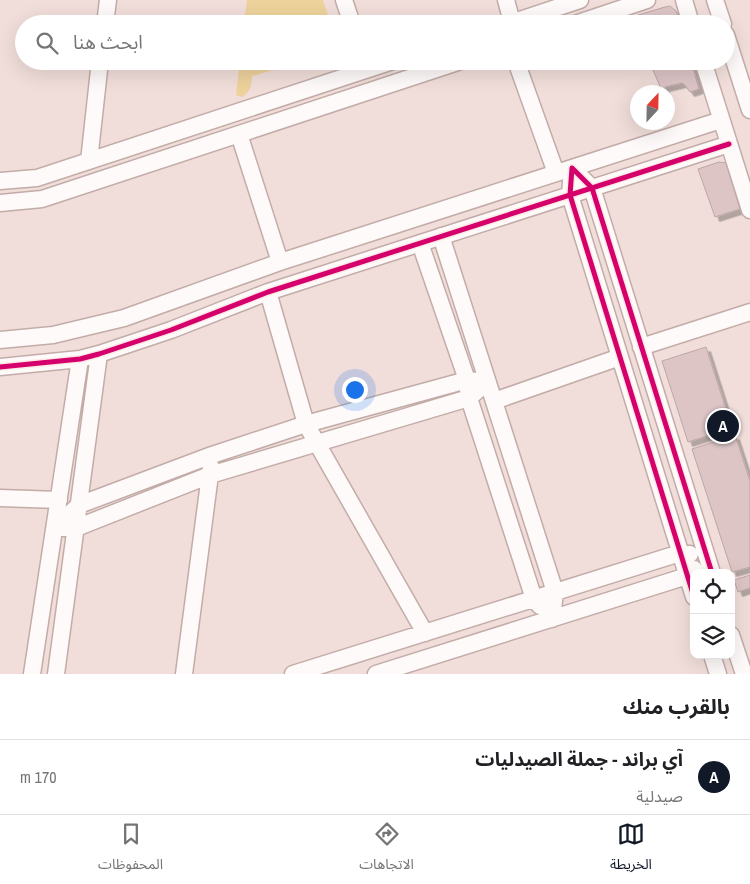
<!DOCTYPE html>
<html lang="ar">
<meta charset="utf-8">
<style>
:root{--surface:#fff;--page:#f6f6f6;--text:#202124;--muted:#757577;--line:#e0e0e0;--accent:#111827}
body{margin:0;font-family:"Archivo Narrow","Noto Sans Arabic",sans-serif;background:var(--page);color:var(--text);direction:rtl}
.controls{position:absolute;right:15px;bottom:15px;display:grid;overflow:hidden;border-radius:10px;box-shadow:0 5px 20px #0002}
.controls button{width:45px;height:45px;display:grid;place-items:center;padding:0;border:0;border-bottom:1px solid var(--line);background:var(--surface);color:var(--text);font:25px sans-serif}
.compass{position:absolute;left:630px;top:85px;width:45px;height:45px;border-radius:50%;background:var(--surface);box-shadow:0 5px 20px #0002;rotate:22deg}
.you{position:absolute;left:354px;top:389px;width:18px;height:18px;margin:-12px;border:4px solid #fff;border-radius:50%;background:#1a73e8;box-shadow:0 0 0 8px #1a73e833}
.badge{display:grid;place-items:center;width:32px;height:32px;border-radius:50%;background:var(--accent);color:#fff;font-size:16px;font-weight:700}
.pin{position:absolute;translate:-50% -50%;border:2px solid #fff;box-shadow:0 1px 5px #0006}
.list{margin:0;padding:0;list-style:none}
h2{display:flex;justify-content:space-between;align-items:center;height:65px;margin:0;padding:0 20px;font-size:21px}
h2 small{font-size:16px;font-weight:400;color:var(--muted)}
.list li{display:grid;grid-template-columns:32px 1fr auto;gap:15px;align-items:center;box-sizing:border-box;height:75px;padding:0 20px;border-top:1px solid var(--line)}
.list b{display:block;font-size:19px;white-space:nowrap}
.list p{margin:0;font-size:16px;white-space:nowrap;color:var(--muted)}
.list em{font-size:16px;font-style:normal;color:var(--muted)}
.icon{flex:none;width:28px;height:28px;fill:none;stroke:currentColor;stroke-width:2;stroke-linecap:round;stroke-linejoin:round}
.map{position:relative;flex:none;width:750px;height:674px;overflow:hidden;direction:ltr}
.search{position:absolute;background:var(--surface);box-shadow:0 5px 20px #0002;left:15px;right:15px;top:15px;height:55px;display:flex;align-items:center;gap:12px;box-sizing:border-box;padding:0 18px;border-radius:28px;color:var(--muted);font-size:19px}
.sheet{height:140px;background:var(--surface)}
nav{display:flex;justify-content:space-around;align-items:center;box-sizing:border-box;height:70px;border-top:1px solid var(--line);background:var(--surface);font-size:14px;color:var(--muted)}
nav a{display:grid;justify-items:center;gap:2px}
nav .on{color:var(--accent)}
.map>svg:first-child{display:block}
</style>
<div class="map">
<svg width="750" height="674" viewBox="0 0 750 674">
<defs>
<filter id="shadow"><feDropShadow dx="4.5" dy="4.5" stdDeviation="0" flood-color="#0004"/></filter>
</defs>
<rect width="100%" height="100%" fill="#f1deda"/>
<path fill="#edd29b" d="M247,0H323L331,24H244Z
M240,61H304L252,76C251,87 251,91 242,97L236,95Z"/>
<path fill="#ddc5c6" stroke="#bda6a7" filter="url(#shadow)" d="M670,6L676,11L680,24H616L615,22L665,7Z
M650,61H675L653,69Z
M679,61H691L699,89L690,92L685,85L682,83L665,87L664,91H662L653,70Z
M719,162L726,163L740,209L715,217L698,169Z
M706,347L732,428L688,442L662,361Z
M735,435L750,481V567L732,572L692,449Z
M750,575V588L738,592L734,580Z"/>
<g fill="none" stroke-linecap="round" stroke-linejoin="round">
<g stroke="#c3aca8" stroke-width="19">
<path id="minor" d="M344,0L352,24
M506,0L512,22
M684,0L691,24
M715,0L723,24
M105,24L108,0
M508,24L580,0
M575,24L647,0
M726,35L750,110
M516,61L556,173
M703,61L750,210
M239,134L280,262
M89,161L100,61
M0,181L37,178L393,61
M0,203L42,199L461,61
M441,236L555,592L552,619
M420,243L467,380L469,398L534,599L540,606
M268,292L306,424L425,633
M0,340L53,335L124,318L280,262L721,120
M641,347L750,312
M0,367L80,359L99,354L171,330L268,292L729,144
M494,401L620,357
M0,498L59,500
M55,528L79,505L212,455L306,424L467,380L487,382
M55,528H76L210,475L469,398L487,382
M694,597L570,195L572,168L592,188L712,573
M731,635L744,674
M712,655L718,674
M32,674L80,359
M56,674L99,354
M184,674L211,467
M293,674L680,553L690,554
M376,674L687,576L694,569"/>
</g>
<use href="#minor" stroke="#fdfaf9" stroke-width="16"/>
<g stroke="#fbe9e6" stroke-width="8">
<path id="cycleway" d="M0,367L80,359L99,354L171,330L268,292L729,144
M694,597L570,195L572,168L592,188L712,573"/>
</g>
<use href="#cycleway" stroke="#d6006c" stroke-width="5"/>
</g>
</svg>
<div class="controls">
<button><svg class="icon" aria-label="locate" viewBox="0 0 24 24"><circle cx="12" cy="12" r="6"/><path d="M12 2v4M12 18v4M2 12h4M18 12h4"/></svg></button>
<button><svg class="icon" aria-label="layers" viewBox="0 0 24 24"><path d="M12 4l9 5-9 5-9-5zM3 14l9 5 9-5"/></svg></button>
</div>
<svg class="compass" viewBox="-18 -18 36 36"><path d="M0-13l5 13h-10z" fill="#e53935"/><path d="M0 13l5-13h-10z" fill="#757577"/></svg>
<div class="you"></div>
<div class="pin badge" style="left:723px;top:426px">A</div>
<div class="search"><svg class="icon" aria-label="search" viewBox="0 0 24 24"><circle cx="10" cy="10" r="6"/><path d="M15 15l6 6"/></svg>ابحث هنا</div>
</div>
<section class="sheet">
<h2>بالقرب منك<small></small></h2>
<ul class="list">
<li><span class="badge">A</span><div><b>آي براند - جملة الصيدليات</b><p>صيدلية</p></div><em>170 m</em></li>
</ul>
</section>
<nav>
<a class="on"><svg class="icon" aria-label="map" viewBox="0 0 24 24"><path d="M3 6l6-2 6 2 6-2v14l-6 2-6-2-6 2zM9 4v14M15 6v14"/></svg>الخريطة</a>
<a><svg class="icon" aria-label="directions" viewBox="0 0 24 24"><path d="M12 3l9 9-9 9-9-9zM9 14v-3h6M13 9l2 2-2 2"/></svg>الاتجاهات</a>
<a><svg class="icon" aria-label="saved" viewBox="0 0 24 24"><path d="M7 4h10v16l-5-4-5 4z"/></svg>المحفوظات</a>
</nav>
